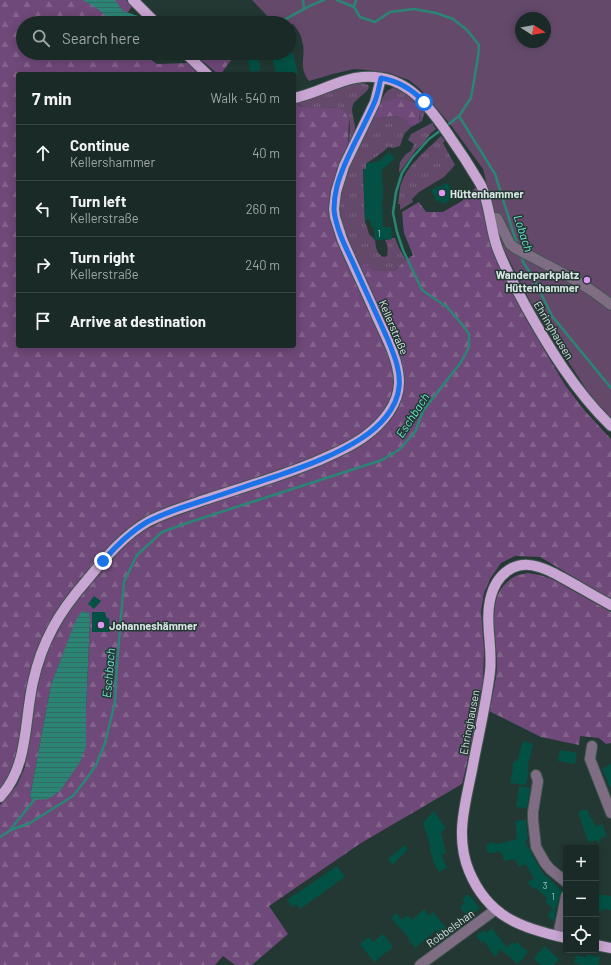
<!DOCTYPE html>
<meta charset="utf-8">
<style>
:root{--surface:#1a2a26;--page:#273632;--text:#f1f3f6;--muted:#9fa7a7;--line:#384643}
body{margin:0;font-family:Barlow,sans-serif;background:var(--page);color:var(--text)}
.controls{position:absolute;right:12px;bottom:12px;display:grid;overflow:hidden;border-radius:4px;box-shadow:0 2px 10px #0003}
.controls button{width:36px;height:36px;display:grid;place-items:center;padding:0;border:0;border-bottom:1px solid var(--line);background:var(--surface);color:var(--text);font:20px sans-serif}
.compass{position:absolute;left:515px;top:12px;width:36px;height:36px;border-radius:50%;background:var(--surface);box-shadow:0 2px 10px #0003;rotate:101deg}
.stop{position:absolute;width:12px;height:12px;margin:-9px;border:3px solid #1a73e8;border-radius:50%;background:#fff}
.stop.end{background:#1a73e8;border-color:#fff;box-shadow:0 1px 4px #0008}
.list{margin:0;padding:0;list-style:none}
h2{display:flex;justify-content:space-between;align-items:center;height:52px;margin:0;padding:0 16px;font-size:17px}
h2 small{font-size:13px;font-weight:400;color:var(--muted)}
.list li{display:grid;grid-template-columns:26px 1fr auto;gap:12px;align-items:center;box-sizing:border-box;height:56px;padding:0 16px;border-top:1px solid var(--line)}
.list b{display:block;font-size:15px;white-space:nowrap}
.list p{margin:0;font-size:13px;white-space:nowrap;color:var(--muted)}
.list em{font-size:13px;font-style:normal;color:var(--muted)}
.icon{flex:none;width:22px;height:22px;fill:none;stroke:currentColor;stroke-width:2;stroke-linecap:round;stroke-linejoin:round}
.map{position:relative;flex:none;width:611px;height:965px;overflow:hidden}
.search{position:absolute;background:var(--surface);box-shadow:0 2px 10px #0003;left:16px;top:16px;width:280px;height:44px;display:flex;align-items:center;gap:10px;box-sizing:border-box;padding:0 14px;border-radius:22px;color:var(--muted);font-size:15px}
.panel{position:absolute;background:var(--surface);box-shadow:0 2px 10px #0003;left:16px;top:72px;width:280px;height:276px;border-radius:4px}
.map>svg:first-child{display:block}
</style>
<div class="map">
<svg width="611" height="965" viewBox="0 0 611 965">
<defs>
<pattern id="grass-tufts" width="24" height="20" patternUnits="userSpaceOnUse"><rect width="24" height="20" fill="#64496b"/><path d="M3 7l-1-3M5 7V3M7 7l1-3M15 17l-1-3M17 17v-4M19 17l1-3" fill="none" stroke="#7a6380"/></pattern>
<pattern id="forest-firs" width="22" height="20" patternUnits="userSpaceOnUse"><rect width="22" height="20" fill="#6f4979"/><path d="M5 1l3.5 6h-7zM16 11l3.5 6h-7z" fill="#83638c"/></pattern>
<pattern id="water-rules" width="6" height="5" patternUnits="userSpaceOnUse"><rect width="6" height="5" fill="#2b8575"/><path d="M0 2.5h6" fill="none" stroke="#346b61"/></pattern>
</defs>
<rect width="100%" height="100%" fill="#233833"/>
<path fill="url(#grass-tufts)" d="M361,83C382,85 355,98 353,105C350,112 355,120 355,127C355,134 351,140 348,145C349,137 351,127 349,120C344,103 330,109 317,108C310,108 302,107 295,103L341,86Z
M393,88C406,89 416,102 425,111L422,121L419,123L420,116L380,104C383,97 385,90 393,88Z
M374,115L375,119C392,116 400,112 411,127L404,134L400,146L393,148L388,147C381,154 374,158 366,164V169H363L365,223L367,227L369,234L375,240C376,247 376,254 384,257L387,256C388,249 388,246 385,240L392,239V238H395L399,248L406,260L394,271H378L371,269L364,263L358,266C351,250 342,233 339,215C334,186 361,140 374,115Z
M432,123L434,124L433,125L436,129L431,133L423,144L416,150L407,162L399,173V170L400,162L406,154L411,151L414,144L408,140L411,134Z
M441,136L445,141L443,143L455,165L444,177L419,192L412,199L413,202L400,210V204H398C399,199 399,193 400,188C405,166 426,151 441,136Z"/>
<path fill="url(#forest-firs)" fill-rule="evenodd" d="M0,0H126L132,6L123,20L124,23H23V53H141L157,64L188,63L201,74H18V346H294V103H295L300,106L316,108H338L344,110L349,119L348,145L338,168L330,201L390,357C395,374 398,385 390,401C388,405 387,409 384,412C359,446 297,464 258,477C230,487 202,497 174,506L154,515L69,595L53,618L43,637L17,755L8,780L0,791Z
M193,53H236L221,74H218Z
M399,98L411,102L420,109L419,123L411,127C400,112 392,116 375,119L374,115L379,104L387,101Z
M476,187L482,201L489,240L502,272L523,314L565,385L585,411L611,439V599L540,557L515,556L501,563L490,579L484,593L481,611L484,649L483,682L475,729L462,784L361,843L269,906L288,934L252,965H235L223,956L215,965H0V805L17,785L25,767L36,688L44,659L55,633L67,614L79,598L124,546L136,535L149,528L163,521C203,506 243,493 284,478C313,468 351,456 374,436C383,428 393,418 398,408C402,401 403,392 403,384L358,266L364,263L372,269L378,271H394L406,260L413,255L404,233L402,212L419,202L426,212H443L462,201ZM90,619L86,711V746L34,800L30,797L51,685L62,657Z
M528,573L540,575L552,579L611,612V743L606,744L599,738L580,736L579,745L541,737L489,711C492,697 496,682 497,668C498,643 485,602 506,583C509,580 514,576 518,575C521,574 525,574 528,573Z"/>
<path fill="#64496b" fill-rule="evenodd" d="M252,0H611V418L598,405L588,392L533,307L503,248L483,169L450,124L420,89L409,80L389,73L367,70L354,69L333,74L309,81C297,65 307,56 302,41C301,34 297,29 293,24L289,25V23H274ZM521,18H545V42H521Z"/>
<path fill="url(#water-rules)" d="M83,0H115L123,11L144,18L147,23H113L98,9Z
M83,611L89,613L90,619L86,711V746L80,762L60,791L48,799L34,800L30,797L51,685L75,622L79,615Z"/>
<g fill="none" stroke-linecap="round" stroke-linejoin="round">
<path stroke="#2b8575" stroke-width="2.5" d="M303,0L304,9
M337,0L354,7L360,17L375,22L390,12L414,9L436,13L453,19L467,30L479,45L478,57L471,98L459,116L445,127
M354,7L356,0
M278,23C293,16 308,5 324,0
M220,53L241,56L244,53
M459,116L495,174L518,247
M521,255L523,262L533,277L552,316L611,388
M11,829L34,800
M0,837L11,830L30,823L73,796L87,778L96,765L105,743L115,702L117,664L124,582L137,555L162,532L190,522L382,460L400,449L415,432L423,411L461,362L469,347V334L461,323L447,307L422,290L403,250L397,232L393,213L396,192L402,173L412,158L429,139L441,130"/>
</g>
<path fill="#035145" d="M253,53H257L261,70L251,72L247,55Z
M271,53H293L298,74H276Z
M389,152L395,158L382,170L383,201H382L383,227H391L392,239L375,240L374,227H371V220H365L363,169H366V164L380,161Z
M448,183L453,195L449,197L450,200L442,204L440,200L437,202L431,190Z
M94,596L101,601L94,609L88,604Z
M92,612H105L107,618H109L110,632H92Z
M523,741L533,744L528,765H529L527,771L529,772L526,785L510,783L513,768L512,767L514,761H517Z
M560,750L577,753L575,764L558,761Z
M611,764V788L602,769Z
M519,786L530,788L527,808L516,807Z
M587,809L590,818H592L596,827L602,824L607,836L601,838L599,843L595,840L589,843L581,822H582L578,812Z
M434,811L446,828L441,832L446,853L441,855L447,868L439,872L434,863L430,849L431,848L423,823Z
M526,820L528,840L525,841L542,872L562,891L560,894L557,906L555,909L556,910L554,922L547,915L553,909L545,901L547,898L536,888L534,889L527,882L534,879L526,864L519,867L515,859L504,861L502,853L500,854V851L492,853H489L487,851L486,848L487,845L489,843L492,842L496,844L517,839L515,821Z
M405,845L408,849L393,865L388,859Z
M337,866L345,877L300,909L296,904L292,907L287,900Z
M468,894L480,908L468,917L460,907L465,903L462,899Z
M596,894L611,896V910L603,909V911L596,910Z
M424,909L429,916L433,912L447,929L441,934L437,930L415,948L408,939L409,938L391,918L396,913L402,920L408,915L412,920Z
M492,928L507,948L512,942L515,944L517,942L528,952L518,964L500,949L495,957L484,941L482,943L476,936L484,930L486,933Z
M383,934L393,947L374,962L360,944L369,937L373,942Z
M544,946L559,959L554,965H541L534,959Z
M586,954L600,957L598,965H582L574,963L576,955L586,957Z"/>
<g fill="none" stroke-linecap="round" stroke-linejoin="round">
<g stroke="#40544f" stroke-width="12">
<path id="minor" d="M490,218H497L510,244L515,248C548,266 582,281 611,305
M592,746L590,759L611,813
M536,775L538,781L533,812V820L536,847L545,863L550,869L566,882
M558,936L566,896
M420,965L495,910"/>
</g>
<g stroke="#40544f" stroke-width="12">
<path id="major" d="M133,0L156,23
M185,53L207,74
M294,98C315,94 334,82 355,78C401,70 425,100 448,134C460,151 471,168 481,185C490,205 490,227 497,247C504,267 515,286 525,305C549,348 575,391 611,426
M0,797C29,766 24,721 33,682C42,641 59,612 87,580C105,558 124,535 149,521C167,512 185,507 204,500C241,488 279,477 315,462C331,455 349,448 364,437C382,424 400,404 399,380C398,358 386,337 377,317C366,291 353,265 342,239L335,217L334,209L336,192L344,166L375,102L381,78
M566,938C521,928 488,917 469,871C455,837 465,805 472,770C478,737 486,705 490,672C493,647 484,621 491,596C494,585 501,574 512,568C520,564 530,564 539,567C546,569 554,573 561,577C578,586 594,596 611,605
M596,945L611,948"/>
</g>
<use href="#minor" stroke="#7e6d83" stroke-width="10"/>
<use href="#major" stroke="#c8a5d2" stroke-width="10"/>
</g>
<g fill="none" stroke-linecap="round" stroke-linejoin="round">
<path stroke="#1a73e8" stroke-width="5" d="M103,561C116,546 130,532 147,522C164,513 183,507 202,501C227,493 252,484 277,476C306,466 336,455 362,438C379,427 397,409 399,387C401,371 394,355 388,340C377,315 365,290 354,265C346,248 336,229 334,210C334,202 335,194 337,186C345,156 363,130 375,101C378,94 379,86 381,78C398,81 412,89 424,102"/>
</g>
<g fill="#df98f2" stroke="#233833" stroke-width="1.5">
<circle cx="442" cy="193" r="4"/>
<circle cx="587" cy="280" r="4"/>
<circle cx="101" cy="625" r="4"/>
</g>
<g text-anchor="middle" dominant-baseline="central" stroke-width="3" stroke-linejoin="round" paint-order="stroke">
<g font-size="9" fill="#a4c0bb">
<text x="379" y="233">1</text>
<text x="545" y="885">3</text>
<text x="553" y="896">1</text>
</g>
<g font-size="11" font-weight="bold" fill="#d9e5e2" stroke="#233833" text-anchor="start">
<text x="450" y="193">Hüttenhammer</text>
<text x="579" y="274" text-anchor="end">Wanderparkplatz<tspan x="579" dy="13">Hüttenhammer</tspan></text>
<text x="109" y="625">Johanneshämmer</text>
</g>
<g font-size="11" fill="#d9e5e2" stroke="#233833">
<text transform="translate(394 327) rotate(67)">Kellerstraße</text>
<text transform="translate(554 330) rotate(59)">Ehringhausen</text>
<text transform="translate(469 722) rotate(-79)">Ehringhausen</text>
<text transform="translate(450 928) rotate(-36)">Robbelshan</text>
</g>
<g font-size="12" font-style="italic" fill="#6ce9d1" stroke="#233833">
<text transform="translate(524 233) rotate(72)">Lobach</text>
<text transform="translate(412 415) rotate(-57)">Eschbach</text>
<text transform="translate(108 673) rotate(-85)">Eschbach</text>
</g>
</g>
</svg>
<div class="controls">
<button>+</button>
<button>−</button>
<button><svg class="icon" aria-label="locate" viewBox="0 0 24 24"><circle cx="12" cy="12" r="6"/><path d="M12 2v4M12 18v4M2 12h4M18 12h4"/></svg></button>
</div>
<svg class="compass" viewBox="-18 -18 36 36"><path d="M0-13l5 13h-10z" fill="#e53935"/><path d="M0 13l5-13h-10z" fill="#9fa7a7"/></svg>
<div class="stop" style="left:424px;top:102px"></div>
<div class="stop end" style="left:103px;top:561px"></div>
<div class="search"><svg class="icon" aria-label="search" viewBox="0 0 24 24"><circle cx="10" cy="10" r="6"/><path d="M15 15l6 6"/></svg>Search here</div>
<section class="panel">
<h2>7 min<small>Walk · 540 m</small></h2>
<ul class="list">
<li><svg class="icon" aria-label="ahead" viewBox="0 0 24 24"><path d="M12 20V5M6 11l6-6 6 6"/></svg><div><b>Continue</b><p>Kellershammer</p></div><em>40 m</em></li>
<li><svg class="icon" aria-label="left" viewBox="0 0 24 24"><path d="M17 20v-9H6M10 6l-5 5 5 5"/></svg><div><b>Turn left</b><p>Kellerstraße</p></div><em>260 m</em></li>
<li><svg class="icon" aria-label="right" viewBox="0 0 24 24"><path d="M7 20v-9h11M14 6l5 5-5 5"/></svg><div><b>Turn right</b><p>Kellerstraße</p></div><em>240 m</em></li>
<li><svg class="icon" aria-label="arrive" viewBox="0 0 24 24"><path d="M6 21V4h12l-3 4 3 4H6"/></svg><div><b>Arrive at destination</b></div></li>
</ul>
</section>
</div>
